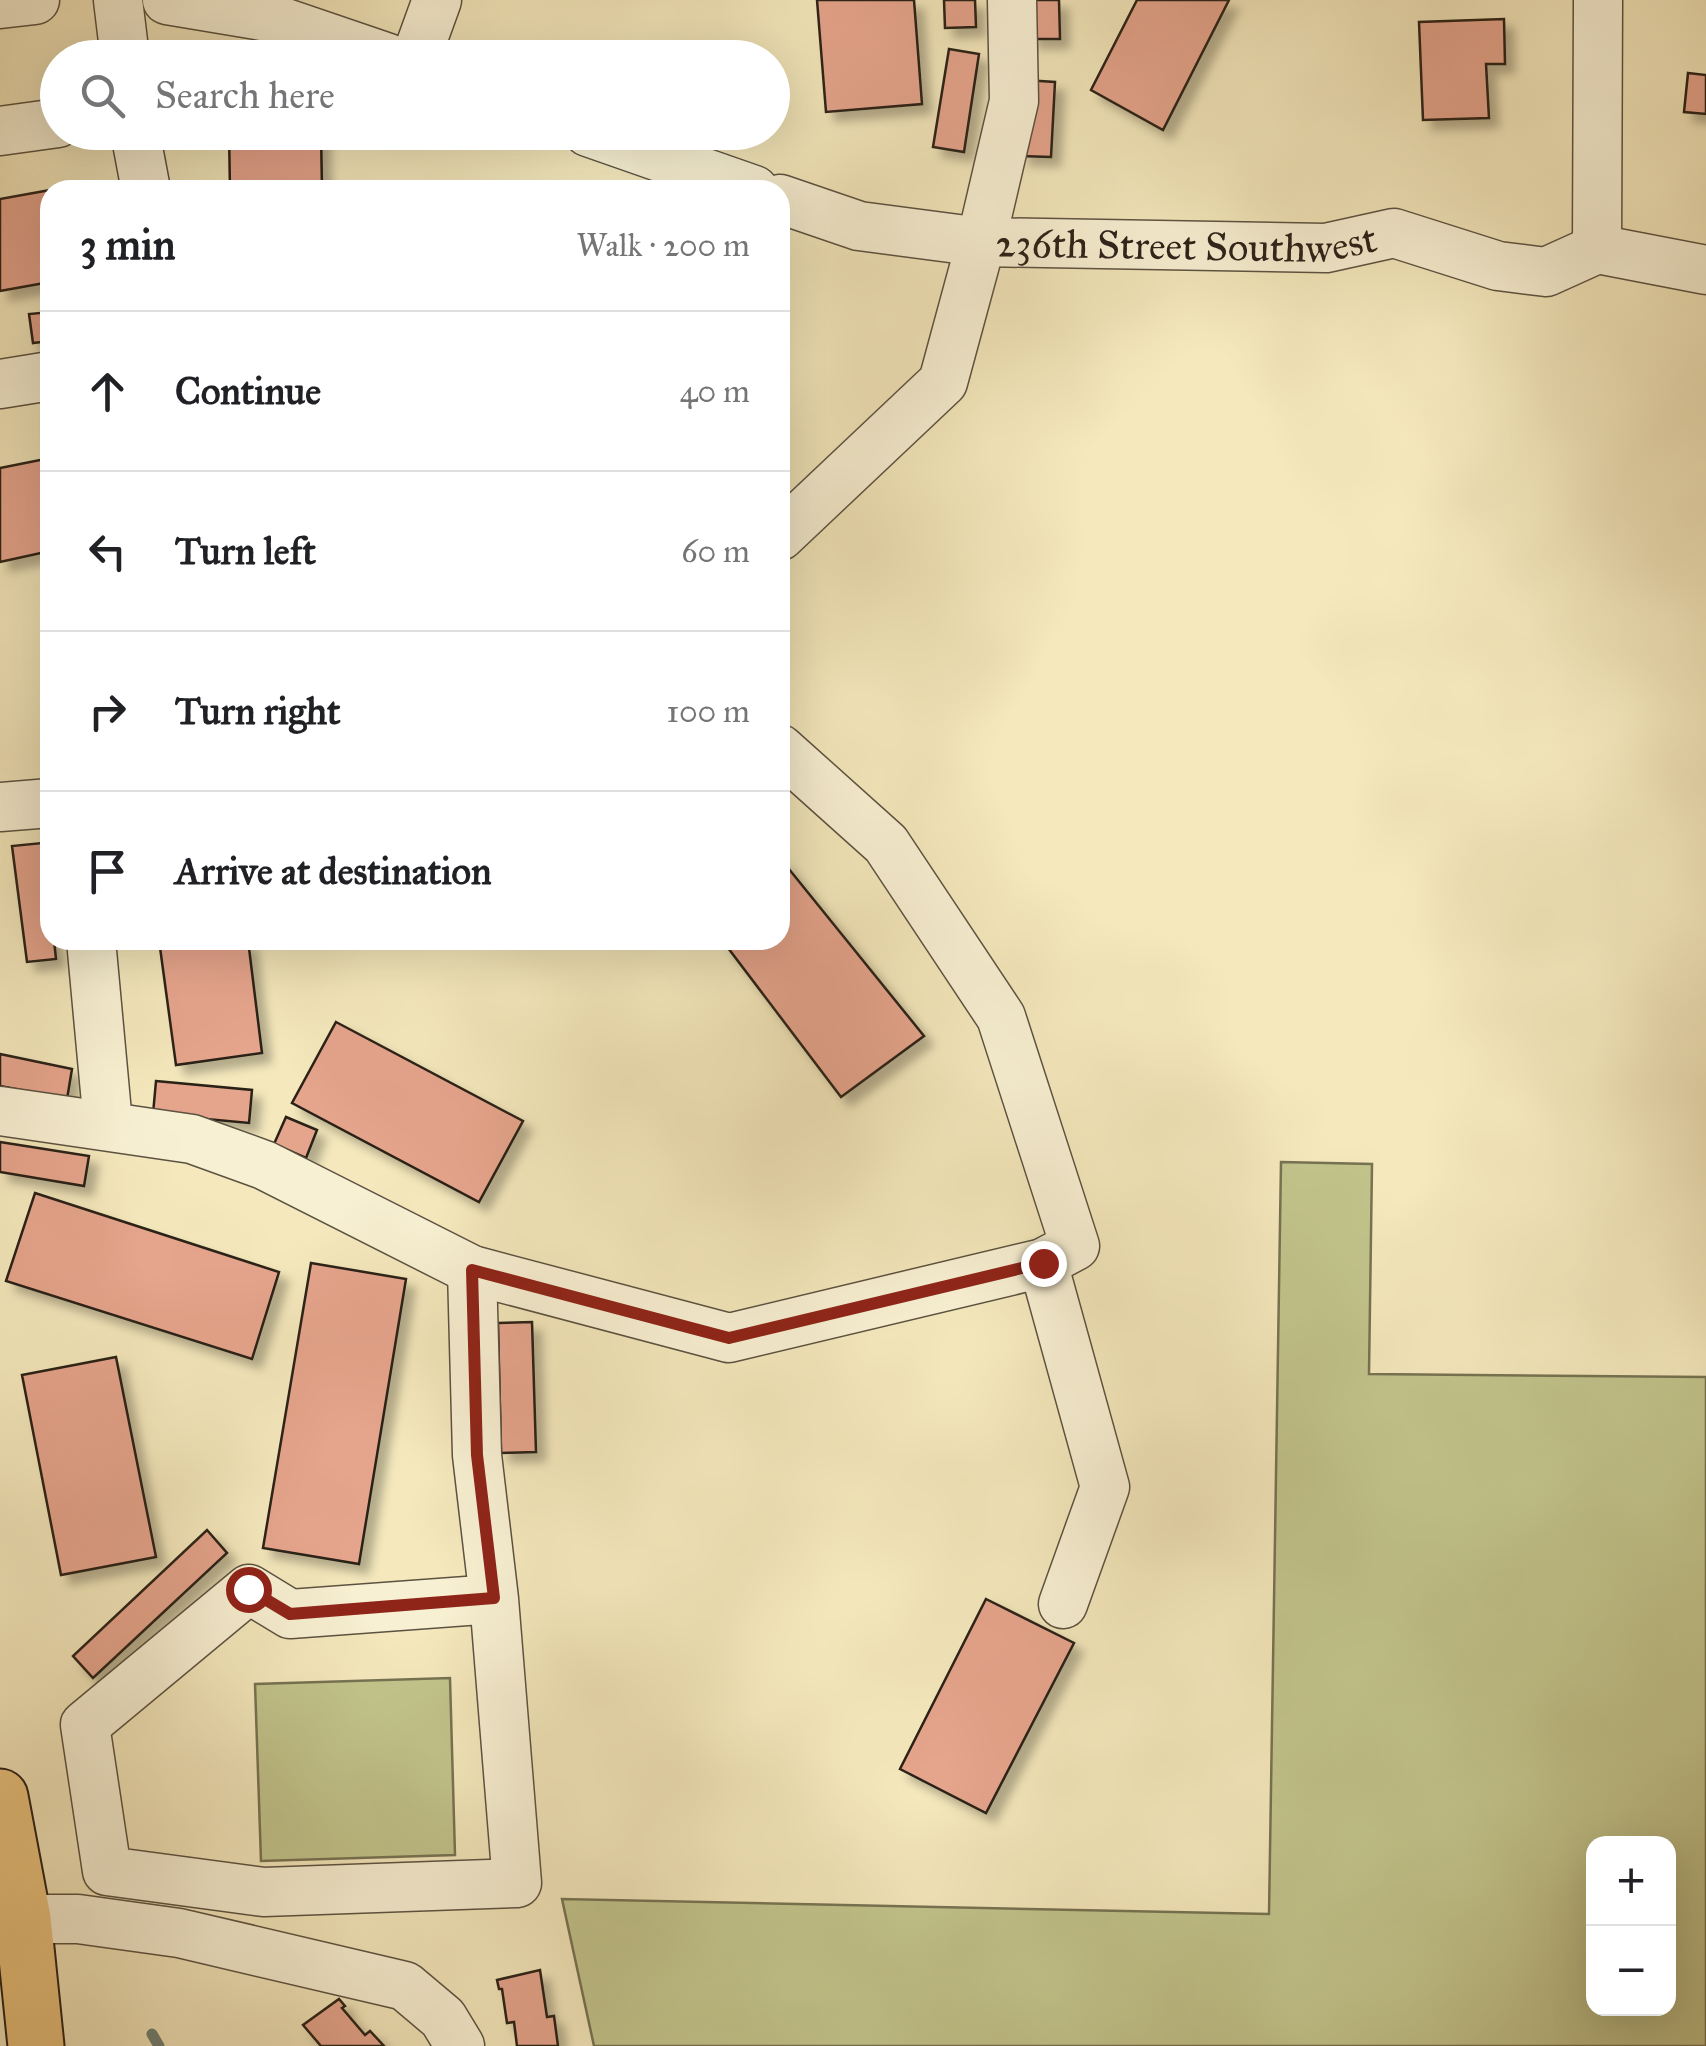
<!DOCTYPE html>
<meta charset="utf-8">
<style>
:root{--surface:#fff;--page:#f2f2f2;--text:#202124;--muted:#757577;--line:#e0e0e0}
body{margin:0;font-family:"IM FELL Great Primer",serif;background:var(--page);color:var(--text)}
.controls{position:absolute;right:30px;bottom:30px;display:grid;overflow:hidden;border-radius:20px;box-shadow:0 10px 40px #0002}
.controls button{width:90px;height:90px;display:grid;place-items:center;padding:0;border:0;border-bottom:2px solid var(--line);background:var(--surface);color:var(--text);font:50px sans-serif}
.stop{position:absolute;width:30px;height:30px;margin:-22px;border:8px solid #8f2418;border-radius:50%;background:#fff}
.stop.end{background:#8f2418;border-color:#fff;box-shadow:0 2px 10px #0008}
.list{margin:0;padding:0;list-style:none}
h2{display:flex;justify-content:space-between;align-items:center;height:130px;margin:0;padding:0 40px;font-size:42px}
h2 small{font-size:32px;font-weight:400;color:var(--muted)}
.list li{display:grid;grid-template-columns:65px 1fr auto;gap:30px;align-items:center;box-sizing:border-box;height:160px;padding:0 40px;border-top:2px solid var(--line)}
.list b{display:block;font-size:38px;white-space:nowrap}
.list em{font-size:32px;font-style:normal;color:var(--muted)}
.icon{flex:none;width:55px;height:55px;fill:none;stroke:currentColor;stroke-width:2;stroke-linecap:round;stroke-linejoin:round}
.map{position:relative;flex:none;width:1706px;height:2046px;overflow:hidden}
.search{position:absolute;background:var(--surface);box-shadow:0 10px 40px #0002;left:40px;top:40px;width:750px;height:110px;display:flex;align-items:center;gap:25px;box-sizing:border-box;padding:0 35px;border-radius:55px;color:var(--muted);font-size:38px}
.panel{position:absolute;background:var(--surface);box-shadow:0 10px 40px #0002;left:40px;top:180px;width:750px;height:770px;border-radius:30px}
.map>svg:first-child{display:block}
</style>
<div class="map">
<svg width="1706" height="2046" viewBox="0 0 1706 2046">
<defs>
<filter id="shadow"><feDropShadow dx="9" dy="9" stdDeviation="5" flood-color="#0004"/></filter>
</defs>
<rect width="100%" height="100%" fill="#f4e8bc"/>
<filter id="stains"><feTurbulence type="fractalNoise" baseFrequency=".002" numOctaves="4"/><feColorMatrix values="0 0 0 0 .2 0 0 0 0 .09 0 0 0 0 .02 0 0 0 .5 -.17"/></filter>
<radialGradient id="worn" r=".72"><stop offset=".6" stop-color="#630" stop-opacity="0"/><stop offset="1" stop-color="#630" stop-opacity=".3"/></radialGradient>
<path fill="#c2c48c" stroke="#767252" stroke-width="2.5" fill-rule="evenodd" d="M1281,1162L1372,1164L1369,1374L1706,1377V2046H594L562,1899L1269,1914ZM1594,1844H1668V2008H1594Z
M450,1678L455,1855L261,1861L255,1684Z"/>
<g fill="none" stroke-linecap="round" stroke-linejoin="round">
<path stroke="#6e8076" stroke-width="11" d="M152,2034L159,2046"/>
</g>
<path fill="#e5a48c" stroke="#2a2018" stroke-width="2.5" filter="url(#shadow)" d="M817,0H914L922,104L826,112Z
M944,0H975L976,27L945,28Z
M1028,0H1059L1060,39H1029Z
M1137,0H1229L1163,130L1091,90Z
M1504,19L1505,64H1486L1489,118L1423,120L1419,22Z
M949,49L979,54L964,152L933,147Z
M1688,73L1706,75V114L1684,112Z
M1024,80L1055,82L1051,157L1020,156Z
M229,132H321L322,190H230Z
M50,190V282L0,291V199Z
M50,312V341L33,343L29,314Z
M50,458V551L0,562V468Z
M42,843L50,910V940H54L56,959L27,962L12,846Z
M780,858L924,1036L841,1097L722,940H780Z
M159,940H248L262,1053L176,1065Z
M336,1022L523,1121L479,1202L292,1103Z
M0,1054L72,1069L67,1099L0,1086Z
M156,1081L252,1090L249,1123L153,1114Z
M286,1117L317,1130L306,1158L274,1144Z
M0,1142L89,1156L84,1186L0,1172Z
M35,1193L279,1272L252,1359L6,1281Z
M311,1263L406,1279L359,1564L263,1548Z
M532,1322L536,1452L501,1453L498,1323Z
M116,1357L156,1557L61,1575L22,1375Z
M207,1530L227,1553L93,1678L73,1656Z
M986,1599L1074,1643L986,1813L900,1769Z
M540,1970L547,2017L554,2016L558,2046H517L514,2022L507,2023L502,1989H499L497,1980Z
M339,1999L345,2006L342,2008L365,2035L370,2031L384,2046H321L303,2025Z"/>
<g fill="none" stroke-linecap="round" stroke-linejoin="round">
<g stroke="#5c5241" stroke-width="51">
<g id="minor">
<path d="M118,0L125,58"/>
<path d="M167,0L268,17L388,58"/>
<path d="M0,4L35,0"/>
<path d="M416,58L437,0"/>
<path d="M0,131L58,123"/>
<path d="M135,132L146,190"/>
<path d="M588,132L754,190"/>
<path id="s1" d="M780,199L859,226L981,242L1326,248L1394,233L1498,266L1546,272L1597,249L1706,270"/>
<path d="M1597,249L1598,0"/>
<path d="M0,384L50,376"/>
<path d="M780,536L943,382L981,242L1014,101L1012,0"/>
<path d="M0,807L50,803"/>
<path d="M91,940L108,1124"/>
<path d="M0,1111L192,1139L264,1165L472,1270L729,1338L1043,1263L1075,1246L1001,1017L886,844L780,749"/>
<path d="M1043,1263L1105,1487L1063,1604"/>
<path d="M472,1270L477,1455L494,1599L517,1883L264,1892L107,1871L85,1725L249,1589L290,1614L494,1599"/>
<path d="M23,1919H78L179,1933L405,1986L443,2018L460,2046"/>
</g>
</g>
<g stroke="#2a2018" stroke-width="59">
<path id="major" d="M0,1797L23,1919L36,2046"/>
</g>
<use href="#minor" stroke="#f8f0d3" stroke-width="48"/>
<use href="#major" stroke="#eac47e" stroke-width="55"/>
</g>
<g fill="none" stroke-linecap="round" stroke-linejoin="round">
<path stroke="#8f2418" stroke-width="12" d="M248,1589L290,1614L494,1598L477,1455L472,1270L729,1338L1043,1263"/>
</g>
<g text-anchor="middle" dominant-baseline="central" stroke-width="8" stroke-linejoin="round" paint-order="stroke">
<g font-size="40" fill="#2a2018" stroke="#f8f0d3">
<text stroke="none"><textPath href="#s1" startOffset="412">236th Street Southwest</textPath></text>
</g>
</g>
<rect width="100%" height="100%" filter="url(#stains)"/>
<rect width="100%" height="100%" fill="url(#worn)"/>
</svg>
<div class="controls">
<button>+</button>
<button>−</button>
</div>
<div class="stop" style="left:248px;top:1589px"></div>
<div class="stop end" style="left:1043px;top:1263px"></div>
<div class="search"><svg class="icon" aria-label="search" viewBox="0 0 24 24"><circle cx="10" cy="10" r="6"/><path d="M15 15l6 6"/></svg>Search here</div>
<section class="panel">
<h2>3 min<small>Walk · 200 m</small></h2>
<ul class="list">
<li><svg class="icon" aria-label="ahead" viewBox="0 0 24 24"><path d="M12 20V5M6 11l6-6 6 6"/></svg><div><b>Continue</b></div><em>40 m</em></li>
<li><svg class="icon" aria-label="left" viewBox="0 0 24 24"><path d="M17 20v-9H6M10 6l-5 5 5 5"/></svg><div><b>Turn left</b></div><em>60 m</em></li>
<li><svg class="icon" aria-label="right" viewBox="0 0 24 24"><path d="M7 20v-9h11M14 6l5 5-5 5"/></svg><div><b>Turn right</b></div><em>100 m</em></li>
<li><svg class="icon" aria-label="arrive" viewBox="0 0 24 24"><path d="M6 21V4h12l-3 4 3 4H6"/></svg><div><b>Arrive at destination</b></div></li>
</ul>
</section>
</div>
